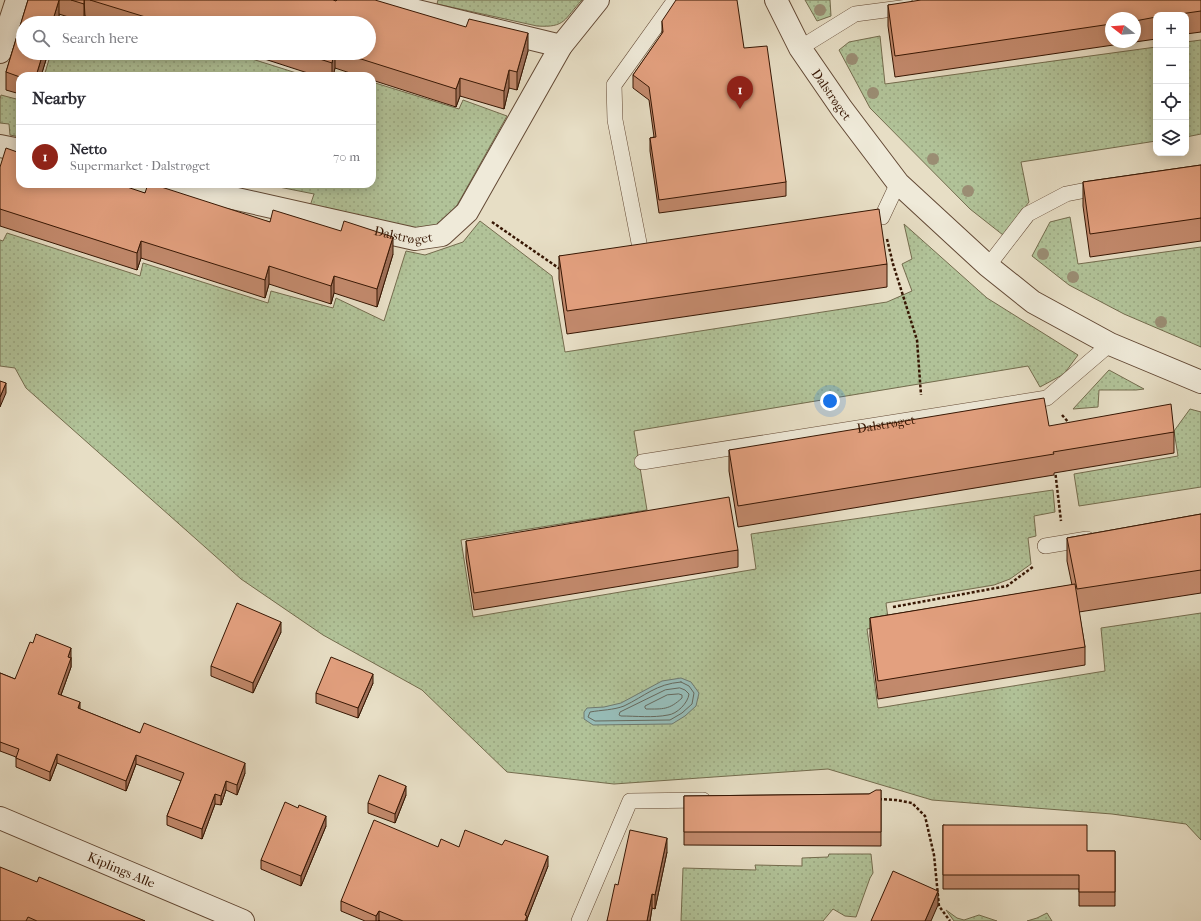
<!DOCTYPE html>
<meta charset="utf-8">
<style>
:root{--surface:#fff;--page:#f7f7f7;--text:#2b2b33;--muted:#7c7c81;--line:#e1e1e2;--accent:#8f2418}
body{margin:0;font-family:"IM FELL French Canon",serif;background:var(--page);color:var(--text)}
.controls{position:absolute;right:12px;top:12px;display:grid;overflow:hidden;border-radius:8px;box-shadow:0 2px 10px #0003}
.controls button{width:36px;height:36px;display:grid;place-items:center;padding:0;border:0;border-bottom:1px solid var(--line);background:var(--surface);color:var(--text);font:20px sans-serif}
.compass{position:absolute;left:1105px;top:12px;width:36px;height:36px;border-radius:50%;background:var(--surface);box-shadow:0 2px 10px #0003;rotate:287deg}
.you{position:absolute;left:830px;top:401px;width:14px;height:14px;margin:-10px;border:3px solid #fff;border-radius:50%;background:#1a73e8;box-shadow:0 0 0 6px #1a73e833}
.badge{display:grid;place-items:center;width:26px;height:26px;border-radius:50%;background:var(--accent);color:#fff;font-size:13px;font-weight:700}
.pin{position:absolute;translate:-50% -33px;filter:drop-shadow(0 1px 2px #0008)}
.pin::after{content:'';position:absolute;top:21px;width:14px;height:12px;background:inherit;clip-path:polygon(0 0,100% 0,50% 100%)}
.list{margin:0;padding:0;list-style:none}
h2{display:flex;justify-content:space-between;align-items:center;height:52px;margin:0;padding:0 16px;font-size:17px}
h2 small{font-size:13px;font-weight:400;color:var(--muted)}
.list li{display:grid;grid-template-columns:26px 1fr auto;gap:12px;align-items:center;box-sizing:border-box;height:64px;padding:0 16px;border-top:1px solid var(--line)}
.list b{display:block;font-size:15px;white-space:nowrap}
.list p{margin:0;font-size:13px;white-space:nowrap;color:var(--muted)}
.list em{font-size:13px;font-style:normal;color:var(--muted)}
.icon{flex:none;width:22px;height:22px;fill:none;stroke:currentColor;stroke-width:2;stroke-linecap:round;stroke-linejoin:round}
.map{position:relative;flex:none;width:1201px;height:921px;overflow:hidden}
.search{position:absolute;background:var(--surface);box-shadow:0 2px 10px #0003;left:16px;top:16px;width:360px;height:44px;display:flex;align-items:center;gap:10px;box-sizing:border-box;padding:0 14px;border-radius:22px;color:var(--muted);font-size:15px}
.panel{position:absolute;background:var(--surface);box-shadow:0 2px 10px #0003;left:16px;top:72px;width:360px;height:116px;border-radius:12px}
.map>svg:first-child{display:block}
</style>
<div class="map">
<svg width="1201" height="921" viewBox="0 0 1201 921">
<defs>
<pattern id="park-dots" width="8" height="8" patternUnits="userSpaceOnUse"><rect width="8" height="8" fill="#b1c298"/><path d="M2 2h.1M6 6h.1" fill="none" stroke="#99a681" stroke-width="1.8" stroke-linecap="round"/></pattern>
</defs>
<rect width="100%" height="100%" fill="#e7dec5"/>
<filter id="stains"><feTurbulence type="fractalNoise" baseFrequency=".005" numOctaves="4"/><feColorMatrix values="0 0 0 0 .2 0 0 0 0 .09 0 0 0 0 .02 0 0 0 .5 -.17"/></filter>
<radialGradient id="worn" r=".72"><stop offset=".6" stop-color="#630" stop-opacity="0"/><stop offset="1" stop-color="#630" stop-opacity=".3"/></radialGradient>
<path fill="url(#park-dots)" stroke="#746c4e" d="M438,0H582C564,19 566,28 537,26L437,4Z
M805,0H830L831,16L817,21Z
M880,36L885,84L1156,47V141L1021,162L1029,202L1003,235L970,209L870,108L839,50L849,42Z
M1201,40V134L1186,137V42Z
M51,53H201L210,56L211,53H233L306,76H44Z
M372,82L459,109L463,100L507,116L451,216L432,227L418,228L400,226L310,206L314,194L264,184H372Z
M1,95L20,100V137L10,135L9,124L0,123V99Z
M1070,217L1078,264L1201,247V347L1124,314L1069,285L1032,256L1050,222Z
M480,221L552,276L565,352L887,302L912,291L902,264L912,259L904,224L987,298L1078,355L1064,374L1040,387L1028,366L634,431L647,510L461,540L473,617L756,569L751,534L1053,490L1055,512L1034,516L1036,536L1028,538L1031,564L1010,579L994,585L886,603L889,626L867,629L878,708L1105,671L1101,628L1201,613V840L1186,824L1112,814L932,800L828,769L614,784L507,772L422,690L323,635L241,579L26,388L15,368L0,366V240L3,241L7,233L140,276L143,263L268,303L271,291L333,308L336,298L384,321L406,251L425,255L463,242Z
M1109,370L1144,389L1136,390H1099L1098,407L1073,409Z
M1190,409L1201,412V487L1079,506L1074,474L1178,456L1174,431Z
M829,854H871L873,873L870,878L856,917L845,916L833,909L823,921H681L683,868L756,870L755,865L802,866V858L828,857Z
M946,910L957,918L964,920L979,915L997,921H954Z
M1047,913L1052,921H1027L1037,918Z"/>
<path fill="#97bcb7" stroke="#707a6f" d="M681,678L691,682L699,693L696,706L685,716L672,724L593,725L584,719V712L587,708L604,707L621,703L662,681Z"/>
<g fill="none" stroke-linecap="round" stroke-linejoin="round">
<path stroke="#66695d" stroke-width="1" d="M681,682L689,686L694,693L692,704L682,713L670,720L595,721L588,717L590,712C601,710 614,710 624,706C645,696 656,684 681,682Z
M680,688L685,690L689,694C688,703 677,714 668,715C653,718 636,716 621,716L619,715L620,712L665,690Z
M679,694L682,695V698C669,710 663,709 646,709L645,708V706L667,695Z"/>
<g stroke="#624834" stroke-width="16">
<g id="lane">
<path d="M800,48L855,14L908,7"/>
<path d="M861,221L882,217L898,183"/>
<path d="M642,258L615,120L614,85L675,0"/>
<path d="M988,266L1028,214L1066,194L1102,187"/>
<path id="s1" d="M642,462L1047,398L1110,344"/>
<path d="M1045,546L1087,539"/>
<path d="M579,921L630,801L703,800"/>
</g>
</g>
<g stroke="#624834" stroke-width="24">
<g id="street">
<path d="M372,0L561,46"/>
<path id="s2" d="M776,0L800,48L842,109L898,183L988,266L1033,302L1110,344L1201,382"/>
<path d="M0,52L17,0"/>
<path d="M0,146L20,150"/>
<path id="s3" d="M170,184L415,239L442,235L467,212L561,46L598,0"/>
<path id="s4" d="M0,818L243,921"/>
</g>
</g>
<path stroke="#361603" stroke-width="2.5" stroke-dasharray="3 2" stroke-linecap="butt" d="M492,222L560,269
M887,239L893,264L917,340L921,395
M1062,415L1070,424
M1055,470L1061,521
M893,607L1007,586L1034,566
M879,799L896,800L912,803L925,816L934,855L939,906L950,921"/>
<use href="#lane" stroke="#efead9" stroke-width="15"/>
<use href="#street" stroke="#efead9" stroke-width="22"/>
</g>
<g fill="#9a8d73">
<circle cx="820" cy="10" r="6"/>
<circle cx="852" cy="59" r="6"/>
<circle cx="873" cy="93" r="6"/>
<circle cx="933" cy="159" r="6"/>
<circle cx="968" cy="191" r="6"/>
<circle cx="1043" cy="254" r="6"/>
<circle cx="1073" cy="277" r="6"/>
<circle cx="1161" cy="322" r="6"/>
</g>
<path fill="#c38a6d" stroke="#361603" d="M28,0H333L528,51L517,90L509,88L504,109L460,96L456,107L372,80V76H359L335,68L333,76H317L246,53H369V23H107L85,16L84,22L59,14V17L23,53H48L41,76H20V94L6,90V72Z
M1201,0V32L1186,34V15H1156V39L1135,42V18H1111V42H1134L895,77L888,26V5Z
M662,21L744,48L786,182V196L659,213L650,151V138L654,137L649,100L633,88V75L662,34Z
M1201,165V241L1090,257L1083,206V182Z
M0,167L145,193L270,222L393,254L377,307L334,293L331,304L269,284L265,298L141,258L137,270L0,226Z
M559,256L887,264V287L567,334L559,279Z
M1174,432V453L1054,473V475L738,527L729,471V450Z
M1201,514V593L1079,612L1085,647V665L878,699L870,636V618L1072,585L1067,561V538Z
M466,541L738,550V567L474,610L466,558Z
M281,632L253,693L211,676V666Z
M71,657V667L61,695L80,709L140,733L245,773L237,795L226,790L221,805L215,804L202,839L167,825V816L181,781L136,764L126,791L57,763L50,781L16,767V757L0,751V673L15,679Z
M373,683L358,718L316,703V693Z
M881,790V846L684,845V796L869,794Z
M406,795L395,823L368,813V803Z
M943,825L1087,851H1115V906H1079V889H943Z
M326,826L301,886L261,869V860Z
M438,847L548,866L527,919V921H380L379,920L378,921H365L341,911V901Z
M667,852L655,909L652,908L650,921H607L618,885Z
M37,882L145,921H0Z"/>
<path fill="#9f7059" stroke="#361603" d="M59,0V17L57,23H52Z
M84,0L85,16L84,22Z
M528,33V51L517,90V72Z
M43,53H48L41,76H36Z
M334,53H335V68L333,76H332V63Z
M509,70V88L504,109V91Z
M460,78V96L456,107V89Z
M393,237V254L377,307V289Z
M141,241V258L137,270V253Z
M269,266V284L265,298V280Z
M334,276V293L331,304V286Z
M6,383V393L0,407V397Z
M281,622V632L253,693V683Z
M71,648V667L58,703V694L68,657Z
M373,674V683L358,718V708Z
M80,702V711L78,708Z
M57,754V763L50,781V772Z
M136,755V764L126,791V781Z
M245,763V773L237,795V785Z
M226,781V790L221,805V796Z
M406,786V795L395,823V814Z
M215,794V804L202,839V829Z
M326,816V826L301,886V876Z
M667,838V852L655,909V895Z
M548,856V866L527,919V921H525V915Z
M938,891V905L931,921H925Z
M652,894V908L650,921H647Z
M379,911V920L378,921H376V916Z"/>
<path fill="#e3a07f" stroke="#361603" d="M28,0H59L52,23H23V53H43L36,76H20V77L6,72Z
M71,0H84V4Z
M90,0H333L336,1L337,0H375L466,27L469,19L528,33L517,72L509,70L504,91L460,78L456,89L342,53H369V23H165Z
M676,0H737L744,48L767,46L786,182L659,200L650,138L656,137L649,87L633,75L663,32L662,21Z
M921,0H1201V11L1173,15H1156V17L1135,21V18H1111V24L895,56L888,5Z
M301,53H334L332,63Z
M6,148L20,153V184H118L145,193L148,184H152L270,222L273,210L341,231L344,221L393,237L377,289L334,276L331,286L269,266L265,280L141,241L137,253L0,209V167Z
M1201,165V218L1090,234L1083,182Z
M879,209L887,264L567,311L559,256Z
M0,381L6,383L0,397Z
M1044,398L1049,426L1171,404L1174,432L1053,452L1054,454L738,506L729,450Z
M729,497L738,550L474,593L466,541Z
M1201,514V570L1077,589L1067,538Z
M1075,584L1085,647L878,681L870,618Z
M237,603L281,622L253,683L211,666Z
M36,634L71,648L68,657L71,658L58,694L80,702L78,708L140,733L144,723L245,763L237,785L226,781L221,796L215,794L202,829L167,816L184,773L136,755L126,781L57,754L50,772L16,758L19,749L0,742V673L15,679L30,642L33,643Z
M331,657L373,674L358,708L316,693Z
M379,775L406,786L395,814L368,803Z
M876,790H881V832H684V796L869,794Z
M285,802L298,808L299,805L326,816L301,876L261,860Z
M374,820L438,847L441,839L459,847L465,830L502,845L505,840L548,856L525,915L527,916L525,921H403L379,911L376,916L341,901Z
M943,825H1087V851H1115V892H1079V875H943Z
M630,830L667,838L655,895L652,894L647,921H607L615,884L618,885Z
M0,867L37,882L39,877L145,921H37L28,917L26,921H0Z
M893,871L938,891L925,921H871Z"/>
<g text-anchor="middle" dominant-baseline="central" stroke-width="3" stroke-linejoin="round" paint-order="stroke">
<g font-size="13" fill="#361603" stroke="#efead9">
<text stroke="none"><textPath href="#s2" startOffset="110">Dalstrøget</textPath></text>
<text stroke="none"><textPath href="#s3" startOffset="239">Dalstrøget</textPath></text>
<text stroke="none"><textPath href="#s1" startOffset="247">Dalstrøget</textPath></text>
<text stroke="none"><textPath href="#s4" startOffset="132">Kiplings Alle</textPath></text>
</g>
</g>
<rect width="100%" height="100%" filter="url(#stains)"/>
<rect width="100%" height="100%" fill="url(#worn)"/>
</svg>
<div class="controls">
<button>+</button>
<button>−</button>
<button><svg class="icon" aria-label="locate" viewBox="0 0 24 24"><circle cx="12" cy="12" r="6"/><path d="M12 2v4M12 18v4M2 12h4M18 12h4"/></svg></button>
<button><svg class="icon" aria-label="layers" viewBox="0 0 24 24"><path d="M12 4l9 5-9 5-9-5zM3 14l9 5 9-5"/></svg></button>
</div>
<svg class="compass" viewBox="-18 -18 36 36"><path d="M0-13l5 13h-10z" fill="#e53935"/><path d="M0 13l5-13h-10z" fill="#7c7c81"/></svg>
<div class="you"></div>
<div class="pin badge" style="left:740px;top:109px">1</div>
<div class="search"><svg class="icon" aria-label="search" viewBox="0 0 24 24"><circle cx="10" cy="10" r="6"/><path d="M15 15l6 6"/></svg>Search here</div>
<section class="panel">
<h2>Nearby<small></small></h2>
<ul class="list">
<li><span class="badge">1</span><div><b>Netto</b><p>Supermarket · Dalstrøget</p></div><em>70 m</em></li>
</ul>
</section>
</div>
